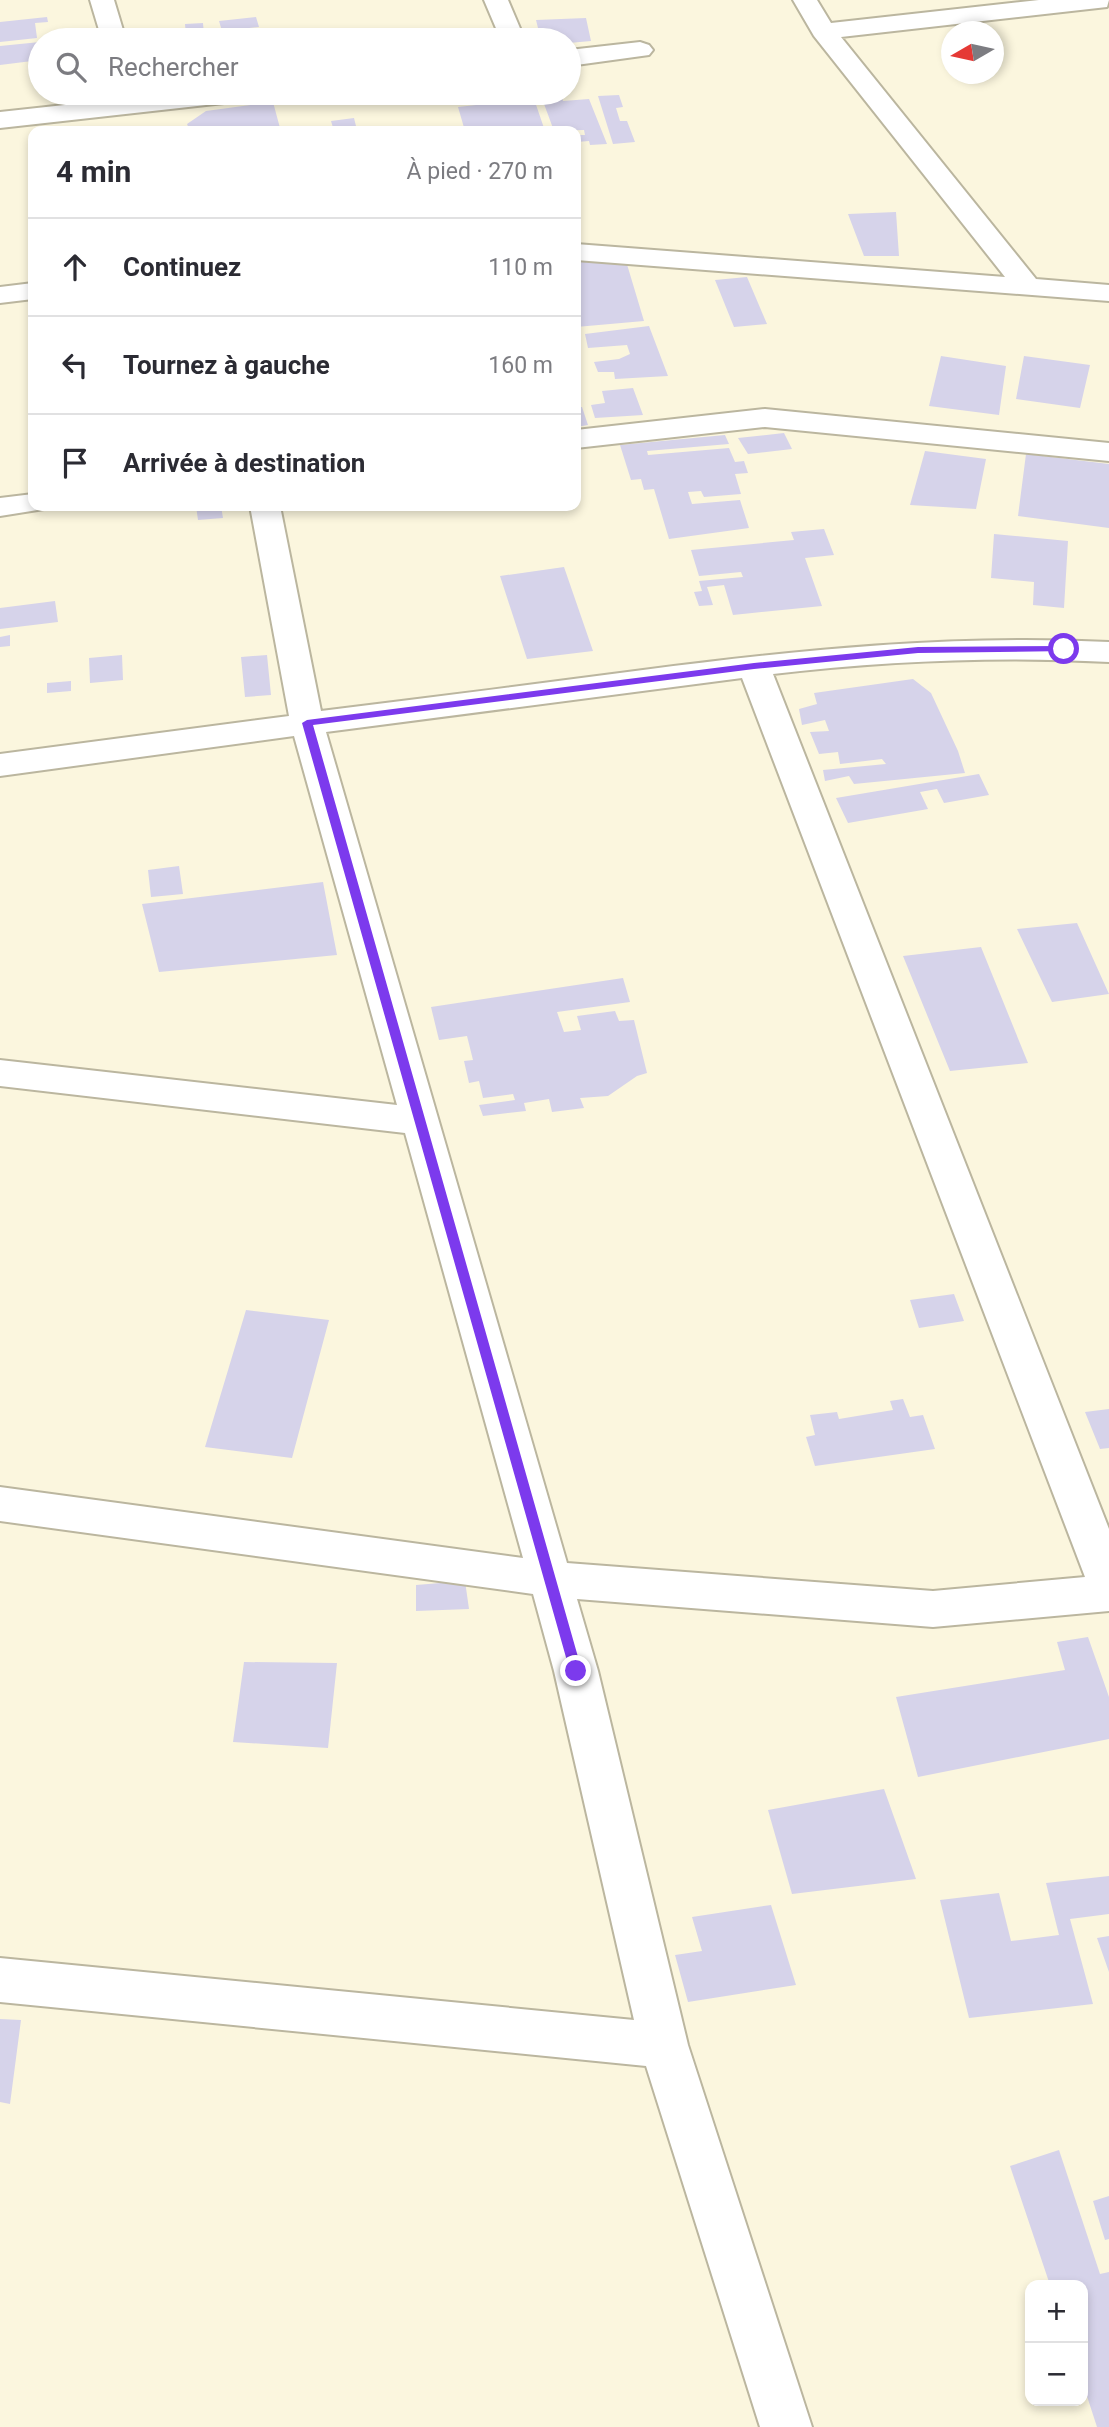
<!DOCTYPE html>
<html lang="fr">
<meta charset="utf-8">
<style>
:root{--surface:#fff;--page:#f2f2f3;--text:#2b2b33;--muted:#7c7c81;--line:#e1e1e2}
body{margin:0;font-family:Roboto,sans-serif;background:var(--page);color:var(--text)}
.controls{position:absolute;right:21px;bottom:21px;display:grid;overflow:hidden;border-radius:14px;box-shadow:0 4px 10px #0003}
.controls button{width:63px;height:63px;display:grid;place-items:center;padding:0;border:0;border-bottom:2px solid var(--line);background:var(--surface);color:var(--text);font:35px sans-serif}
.compass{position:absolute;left:941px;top:21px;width:63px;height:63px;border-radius:50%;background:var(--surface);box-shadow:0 4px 10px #0003;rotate:261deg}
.stop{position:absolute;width:21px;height:21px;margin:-16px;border:5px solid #7c3aed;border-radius:50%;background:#fff}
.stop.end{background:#7c3aed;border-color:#fff;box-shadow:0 2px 7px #0008}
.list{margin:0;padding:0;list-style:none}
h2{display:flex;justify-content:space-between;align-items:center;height:91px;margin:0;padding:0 28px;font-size:30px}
h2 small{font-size:23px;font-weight:400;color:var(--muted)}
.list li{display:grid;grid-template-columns:46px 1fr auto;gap:21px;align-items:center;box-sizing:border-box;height:98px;padding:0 28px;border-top:2px solid var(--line)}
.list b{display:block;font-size:26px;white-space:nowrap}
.list em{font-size:23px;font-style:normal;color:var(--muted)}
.icon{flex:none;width:38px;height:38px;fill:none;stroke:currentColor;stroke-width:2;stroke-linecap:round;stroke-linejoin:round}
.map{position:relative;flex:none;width:1109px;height:2427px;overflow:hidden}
.search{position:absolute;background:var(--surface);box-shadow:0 4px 10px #0003;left:28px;top:28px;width:553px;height:77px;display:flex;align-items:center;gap:18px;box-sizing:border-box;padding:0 24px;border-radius:38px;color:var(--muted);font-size:26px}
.panel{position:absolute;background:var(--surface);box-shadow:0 4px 10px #0003;left:28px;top:126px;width:553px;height:385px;border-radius:14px}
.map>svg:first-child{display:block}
</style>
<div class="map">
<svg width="1109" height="2427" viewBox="0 0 1109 2427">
<rect width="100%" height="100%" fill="#fbf6de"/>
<path fill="#d6d3ea" d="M47,17L48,22L35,23L37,38L0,42V22Z
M256,17L259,27L222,31L219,21Z
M586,18L591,41L569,43V40H541L536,20Z
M203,23L204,35L186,36L185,24Z
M40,42V60L0,65V46Z
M435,93H504V95L443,100Z
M509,93H532L545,131H465L458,107L512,101Z
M540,93H561L563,101L589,99L607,144L590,145L589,141L577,142L576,135H585L584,130L554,131Z
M619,95L623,107L616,108L620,121H627L635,142L613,144L598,96Z
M273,102L280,128L252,131H190L187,124L206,111Z
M354,118L357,130L334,131L331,121Z
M896,212L899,256H864L848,214Z
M576,260L626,261L644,321L576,327Z
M747,277L767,324L734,327L715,280Z
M649,326L668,376L615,379L614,372H598L594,362L619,359L630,354L627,345L588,348L585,334Z
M941,356L1006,366L999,415L929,406Z
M1024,356L1090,365L1080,408L1016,399Z
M633,388L643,415L595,418L591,405L605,403L602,391Z
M576,407H582L588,425L576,427Z
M784,433L792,449L748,454L738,438Z
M725,435L729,444L647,451L648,455L729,448L735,462L744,461L748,473L735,474L741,494L704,497L701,491L688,492L692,504L740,500L749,528L669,539L654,489L644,490L641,479L631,480L620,445Z
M925,451L986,459L976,509L910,505Z
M1026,454L1109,464V528L1018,516Z
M196,506H221L223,518L198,520Z
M824,529L834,555L805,558L822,606L733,615L724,585L707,587L713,605L699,606L694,592L702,591L699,581L743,577L741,572L699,576L691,550L794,540L791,532Z
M994,534L1068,541L1064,608L1033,605L1034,582L991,578Z
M564,567L593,651L527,659L500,576Z
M55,601L58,622L0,629V608Z
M10,635V646L0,647V637Z
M122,655L123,680L90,683L89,658Z
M267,655L271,695L245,697L241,657Z
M913,679L931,693L958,751L965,773L854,784L849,776L825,781L823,770L886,764L882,759L840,764L838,752L819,754L810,732L829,731L825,720L802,725L799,709L817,704L814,693Z
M71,681V691L47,693V683Z
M979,774L989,795L944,803L937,789L920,792L928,809L848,823L836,798Z
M179,866L183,894L151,897L148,870Z
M323,882L337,955L159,972L142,904Z
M1077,923L1109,994L1052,1002L1017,929Z
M981,947L1028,1063L950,1071L903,956Z
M623,978L630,1002L557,1012L564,1032L581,1030L577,1016L615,1011L619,1021L634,1020L647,1073L637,1076L608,1096L580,1098L584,1108L552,1112L549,1099L524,1103L526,1111L483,1116L479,1105L515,1100L513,1094L483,1098L479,1081L469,1083L464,1061L473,1060L467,1036L439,1040L431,1007Z
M954,1294L964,1321L919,1328L910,1300Z
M246,1310L329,1320L292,1458L205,1447Z
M903,1399L910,1417L923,1415L935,1449L815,1466L806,1437L815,1435L810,1415L837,1412L839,1419L893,1410L890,1401Z
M1109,1409V1448L1100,1449L1085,1412Z
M465,1581L469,1609L416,1611V1585Z
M1088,1637L1109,1697V1739L918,1777L896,1697L1065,1670L1057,1642Z
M244,1662L337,1663L328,1748L233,1742Z
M884,1789L916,1879L792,1894L768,1810Z
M1109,1876V1914L1070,1919L1093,2004L969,2018L940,1900L999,1893L1011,1941L1059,1935L1046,1883Z
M771,1905L796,1985L688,2002L675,1955L702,1951L692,1917Z
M1109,1936V1972L1097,1938Z
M0,2019L21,2020L10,2104L0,2102Z
M1059,2150L1100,2274L1109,2272V2427H1097L1083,2384V2285H1050L1010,2166Z
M1109,2196V2239L1105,2240L1093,2201Z"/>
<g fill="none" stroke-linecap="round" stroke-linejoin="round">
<g stroke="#bbb69f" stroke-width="4">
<path id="minor" d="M90,0H114L126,40H102Z
M484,0H508L525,40H501Z
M793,0H817L831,23L1039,0H1109L1107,7L841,37L1036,279L1109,285V301L576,260V244L1005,277L814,36Z
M640,42L649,45L653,50L649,55L569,66V50Z
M175,93H255L251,98L242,101L0,128V112Z
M33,283V299L0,303V287Z
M765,409L1109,443V461L765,427L576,448V430Z
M33,494V506H46L44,509L0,516V498Z
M250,506H280L321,711C428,698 536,684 643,670C798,650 952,634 1109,642V662C996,656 885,661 773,674L1109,1529V1611L933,1627L577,1599L598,1671L688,2045L812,2427H760L646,2066L0,2002V1958L634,2020L554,1671L533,1594L0,1521V1487L523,1558L405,1133L0,1086V1060L397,1105L294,736L0,776V754L289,716ZM742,678L1085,1577L933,1591L567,1563L326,732Z"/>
</g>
<use href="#minor" fill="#fff" fill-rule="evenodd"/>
</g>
<path fill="#7c3aed" d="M1064,646L1069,649L1068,651L918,653L754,669L313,725L582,1671L580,1675H571L302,723L307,720L754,663L918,647Z"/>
</svg>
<div class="controls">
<button>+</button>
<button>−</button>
</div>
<svg class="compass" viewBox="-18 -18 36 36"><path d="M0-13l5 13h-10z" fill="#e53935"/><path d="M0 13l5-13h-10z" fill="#7c7c81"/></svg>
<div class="stop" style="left:1064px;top:649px"></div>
<div class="stop end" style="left:576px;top:1671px"></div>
<div class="search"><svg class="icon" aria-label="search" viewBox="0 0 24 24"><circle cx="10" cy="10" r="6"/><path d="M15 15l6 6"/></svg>Rechercher</div>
<section class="panel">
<h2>4 min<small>À pied · 270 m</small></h2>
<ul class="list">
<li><svg class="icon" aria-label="ahead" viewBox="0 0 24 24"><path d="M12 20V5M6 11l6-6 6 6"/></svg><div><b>Continuez</b></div><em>110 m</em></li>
<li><svg class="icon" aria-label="left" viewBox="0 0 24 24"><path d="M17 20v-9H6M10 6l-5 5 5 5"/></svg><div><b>Tournez à gauche</b></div><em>160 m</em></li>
<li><svg class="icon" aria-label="arrive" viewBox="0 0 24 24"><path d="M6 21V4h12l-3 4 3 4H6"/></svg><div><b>Arrivée à destination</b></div></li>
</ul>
</section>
</div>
